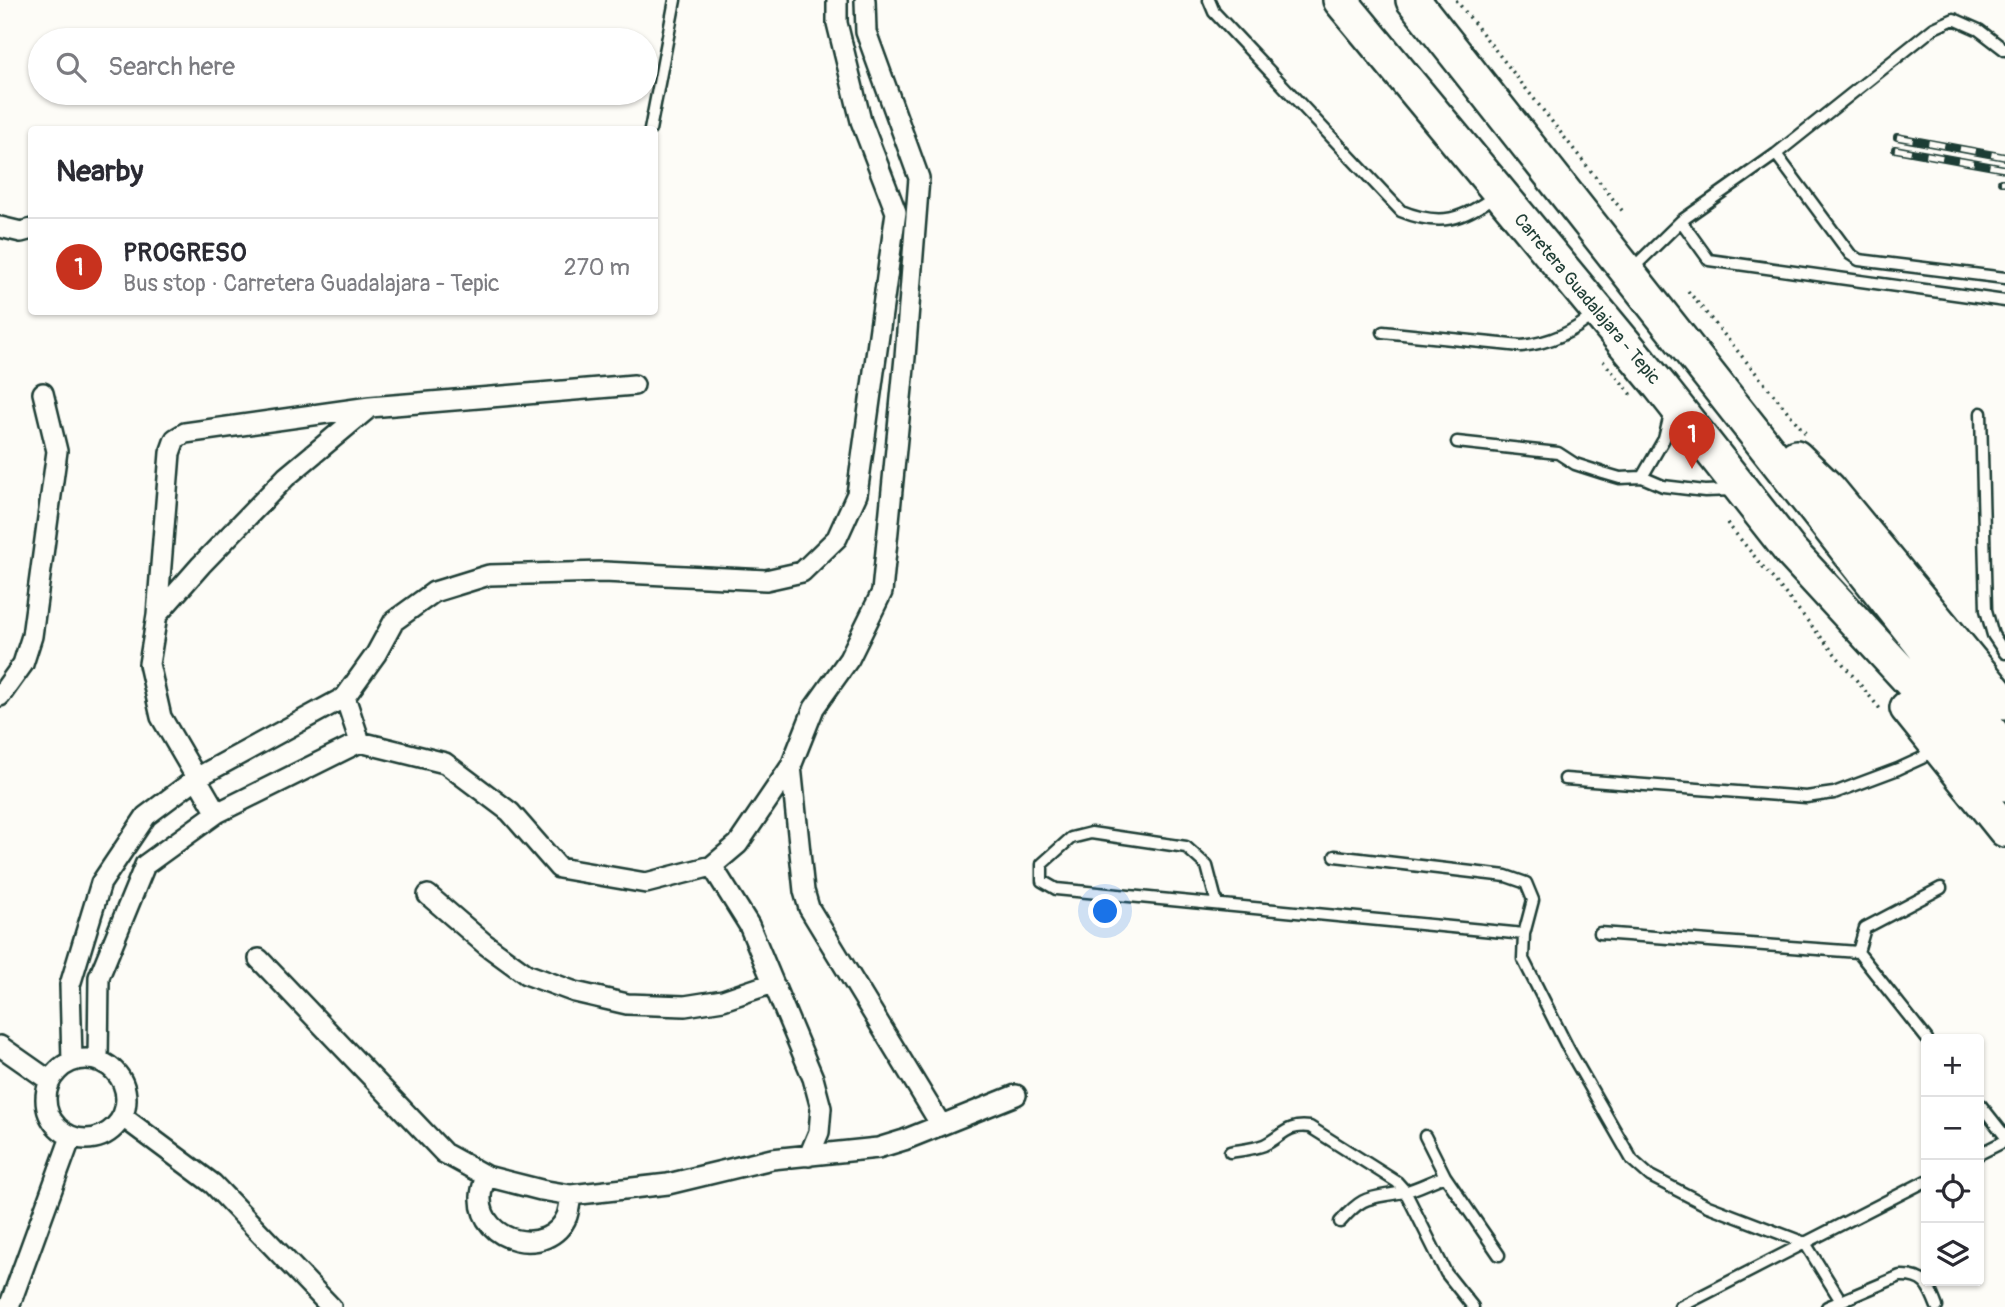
<!DOCTYPE html>
<meta charset="utf-8">
<style>
:root{--surface:#fff;--page:#f2f2f3;--text:#2b2b33;--muted:#7c7c81;--line:#e1e1e2;--accent:#c8321e}
body{margin:0;font-family:Pangolin,sans-serif;background:var(--page);color:var(--text)}
.controls{position:absolute;right:21px;bottom:21px;display:grid;overflow:hidden;border-radius:7px;box-shadow:0 2px 5px #0004}
.controls button{width:63px;height:63px;display:grid;place-items:center;padding:0;border:0;border-bottom:2px solid var(--line);background:var(--surface);color:var(--text);font:35px sans-serif}
.you{position:absolute;left:1106px;top:912px;width:24px;height:24px;margin:-18px;border:5px solid #fff;border-radius:50%;background:#1a73e8;box-shadow:0 0 0 10px #1a73e833}
.badge{display:grid;place-items:center;width:46px;height:46px;border-radius:50%;background:var(--accent);color:#fff;font-size:23px;font-weight:700}
.pin{position:absolute;translate:-50% -58px;filter:drop-shadow(0 2px 4px #0008)}
.pin::after{content:'';position:absolute;top:37px;width:24px;height:21px;background:inherit;clip-path:polygon(0 0,100% 0,50% 100%)}
.list{margin:0;padding:0;list-style:none}
h2{display:flex;justify-content:space-between;align-items:center;height:91px;margin:0;padding:0 28px;font-size:30px}
h2 small{font-size:23px;font-weight:400;color:var(--muted)}
.list li{display:grid;grid-template-columns:46px 1fr auto;gap:21px;align-items:center;box-sizing:border-box;height:98px;padding:0 28px;border-top:2px solid var(--line)}
.list b{display:block;font-size:26px;white-space:nowrap}
.list p{margin:0;font-size:23px;white-space:nowrap;color:var(--muted)}
.list em{font-size:23px;font-style:normal;color:var(--muted)}
.icon{flex:none;width:38px;height:38px;fill:none;stroke:currentColor;stroke-width:2;stroke-linecap:round;stroke-linejoin:round}
.map{position:relative;flex:none;width:2005px;height:1307px;overflow:hidden}
.search{position:absolute;background:var(--surface);box-shadow:0 2px 5px #0004;left:28px;top:28px;width:630px;height:77px;display:flex;align-items:center;gap:18px;box-sizing:border-box;padding:0 24px;border-radius:38px;color:var(--muted);font-size:26px}
.panel{position:absolute;background:var(--surface);box-shadow:0 2px 5px #0004;left:28px;top:126px;width:630px;height:189px;border-radius:7px}
.map>svg:first-child{display:block}
</style>
<div class="map">
<svg width="2005" height="1307" viewBox="0 0 2005 1307">
<rect width="100%" height="100%" fill="#fdfcf7"/>
<filter id="ink" filterUnits="userSpaceOnUse"><feTurbulence type="fractalNoise" baseFrequency=".0143" numOctaves="2"/><feDisplacementMap in="SourceGraphic" scale="14" xChannelSelector="R" yChannelSelector="G"/><feConvolveMatrix kernelMatrix="1 2 1 2 8 2 1 2 1" color-interpolation-filters="sRGB"/></filter>
<g filter="url(#ink)">
<g fill="none" stroke-linecap="round" stroke-linejoin="round">
<g stroke="#1f3d34" stroke-width="15">
<path id="service" d="M1209,0L1214,12L1401,211C1440,227 1463,220 1496,195
M650,130L675,0
M1776,154L1850,254L1859,260L2005,278
M1681,221L1776,154L1934,28L1954,19L1979,30L2005,50
M1631,270L1681,221L1709,260L2005,301
M1383,332L1521,346C1550,343 1573,333 1594,314
M1981,413L1986,610L1993,635L2005,653
M1457,442L1558,453L1575,464L1603,473L1620,478L1642,477L1663,486L1705,491L1733,490
M1642,477L1664,439L1671,411
M1565,779L1806,797L1834,793L1898,769L1922,758L1933,746
M1335,856L1506,876L1526,883L1533,900L1524,934L1523,959L1569,1050L1632,1160L1650,1176L1708,1206L1805,1243L1841,1301
M1217,904L1207,866L1186,847L1091,833L1071,838L1042,864V881L1056,889L1524,934
M1600,933L1858,952
M1927,1039L1858,952L1865,928L1941,888
M1979,1103L2005,1136
M1425,1136L1445,1176
M1230,1152C1241,1150 1254,1149 1264,1145C1283,1136 1286,1124 1310,1127L1397,1182L1405,1191L1446,1273L1473,1307
M1979,1154L2005,1141
M1340,1222C1364,1194 1369,1199 1403,1192C1417,1189 1431,1181 1445,1176L1499,1255
M1680,1307L1926,1181
M1827,1307L1900,1276C1925,1275 1929,1286 1937,1307"/>
</g>
<g stroke="#1f3d34" stroke-width="24">
<path id="minor" d="M0,227L21,232L32,229
M157,615L201,565L286,477L370,407L634,385
M0,696L23,664L32,636L57,451L43,393
M345,697L360,742
M791,766L804,891L809,908L941,1125
M217,813L161,717L149,664L157,615L170,453L175,439L185,433L370,407
M712,866L749,925L813,1078L821,1108L819,1132L809,1156
M428,895L485,944L526,974L575,992L627,1004L685,1006L723,1000L773,983
M259,959L444,1153L486,1176L541,1190L571,1195L668,1184L772,1159L878,1148L904,1140L1016,1095
M0,1046L50,1081
M46 1099a40 40 0 1 1 80 0a40 40 0 1 1-80 0Z
M72,1061L70,985L101,883L146,816L198,777L345,697L376,654L394,621L434,592L489,575L604,572L766,580L802,572L837,538L857,494L896,212L861,121L837,23V0
M98,1061L99,977L145,865L217,813L360,742L445,763L510,812L559,868L646,883L712,866L738,844L791,766L814,708L849,659L882,592L905,357L919,178L866,32L865,0
M123,1117L213,1184L331,1307
M486,1176C484,1182 481,1190 481,1197C479,1243 549,1259 567,1216C569,1210 570,1202 571,1195
M9,1307L71,1137"/>
</g>
<g stroke="#1f3d34" stroke-width="38">
<path id="trunk" d="M1340,0L1660,386L1791,552L2005,784
M1413,0L2005,750
M1796,457L1829,489L2005,703
M1907,708L2005,830"/>
</g>
<path stroke="#1f3d34" stroke-width="3.5" stroke-dasharray="2 5" stroke-linecap="butt" d="M1456,0L1624,213
M1688,291L1807,435
M1603,361L1633,396
M1727,523L1881,710"/>
<use href="#service" stroke="#fdfcf7" stroke-width="10"/>
<use href="#minor" stroke="#fdfcf7" stroke-width="19"/>
<use href="#trunk" stroke="#fdfcf7" stroke-width="33"/>
<g stroke="#1f3d34" stroke-width="8">
<path id="rail" d="M1897,137L2005,157
M1895,149L2005,169
M2001,182H2005"/>
</g>
<use href="#rail" stroke="#fdfcf7" stroke-width="5" stroke-dasharray="16" stroke-linecap="butt"/>
</g>
</g>
<g text-anchor="middle" dominant-baseline="central" stroke-width="6" stroke-linejoin="round" paint-order="stroke">
<g font-size="18" fill="#1f3d34" stroke="#fdfcf7">
<text transform="translate(1587 299) rotate(50)">Carretera Guadalajara - Tepic</text>
</g>
</g>
</svg>
<div class="controls">
<button>+</button>
<button>−</button>
<button><svg class="icon" aria-label="locate" viewBox="0 0 24 24"><circle cx="12" cy="12" r="6"/><path d="M12 2v4M12 18v4M2 12h4M18 12h4"/></svg></button>
<button><svg class="icon" aria-label="layers" viewBox="0 0 24 24"><path d="M12 4l9 5-9 5-9-5zM3 14l9 5 9-5"/></svg></button>
</div>
<div class="you"></div>
<div class="pin badge" style="left:1692px;top:469px">1</div>
<div class="search"><svg class="icon" aria-label="search" viewBox="0 0 24 24"><circle cx="10" cy="10" r="6"/><path d="M15 15l6 6"/></svg>Search here</div>
<section class="panel">
<h2>Nearby<small></small></h2>
<ul class="list">
<li><span class="badge">1</span><div><b>PROGRESO</b><p>Bus stop · Carretera Guadalajara - Tepic</p></div><em>270 m</em></li>
</ul>
</section>
</div>
